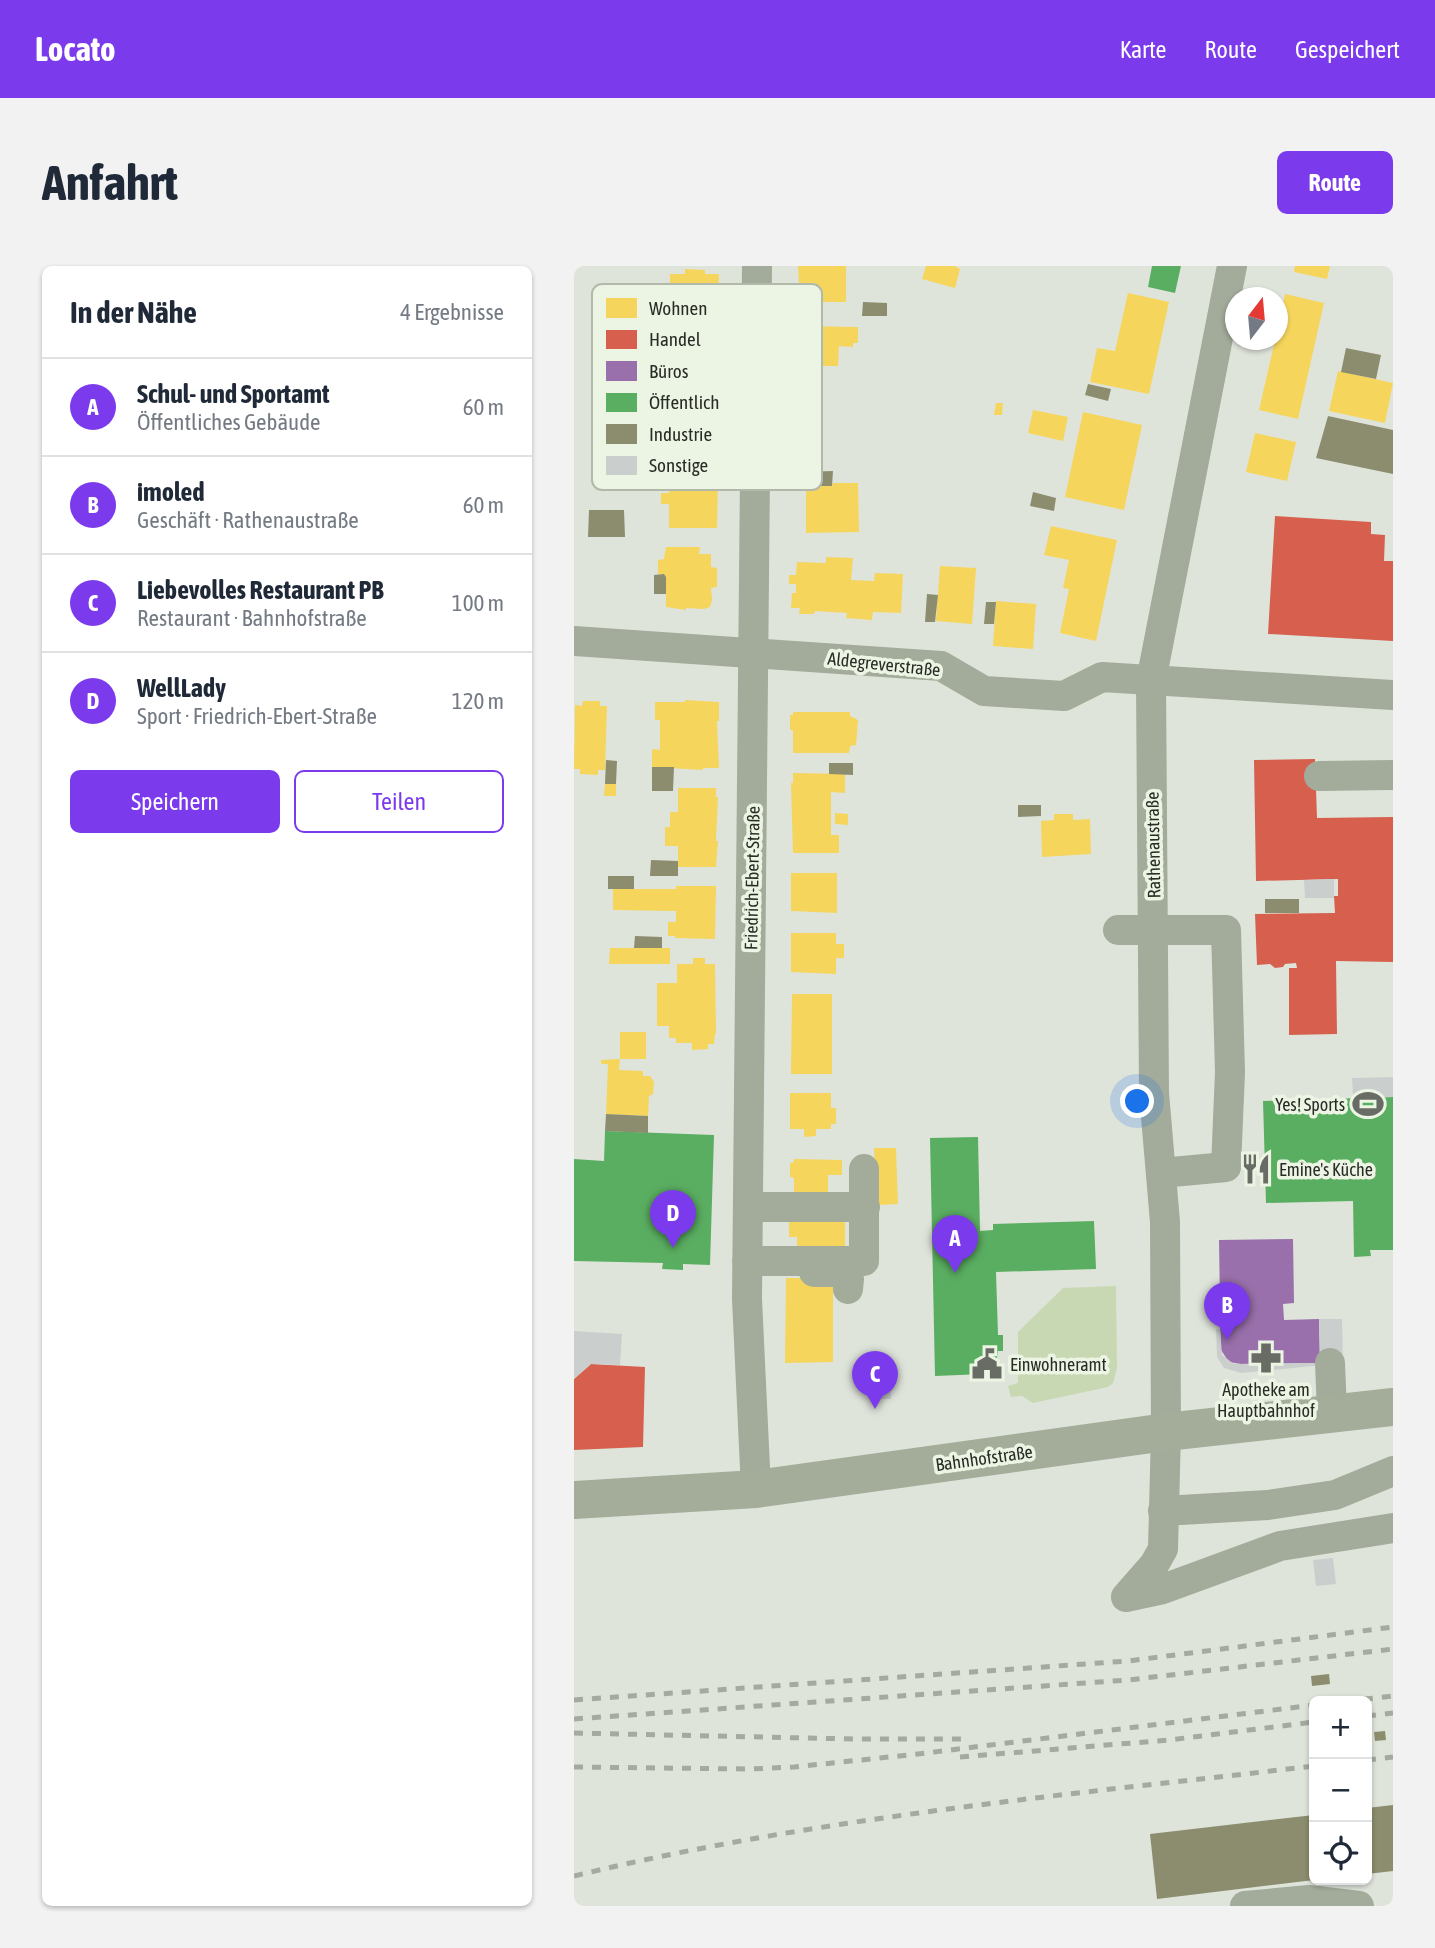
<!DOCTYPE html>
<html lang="de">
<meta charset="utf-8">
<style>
:root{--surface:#fff;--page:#f2f2f3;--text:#1f2937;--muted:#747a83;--line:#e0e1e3;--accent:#7c3aed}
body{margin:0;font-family:"Asap Condensed",sans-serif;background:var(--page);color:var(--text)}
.controls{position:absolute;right:21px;bottom:21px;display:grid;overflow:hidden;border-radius:10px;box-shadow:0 2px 5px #0004}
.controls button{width:63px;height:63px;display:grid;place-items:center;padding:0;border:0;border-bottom:2px solid var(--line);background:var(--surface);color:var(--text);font:35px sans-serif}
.compass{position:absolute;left:651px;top:21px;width:63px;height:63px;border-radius:50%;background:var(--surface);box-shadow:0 2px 5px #0004;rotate:16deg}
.you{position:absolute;left:564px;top:836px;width:24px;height:24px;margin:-18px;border:5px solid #fff;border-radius:50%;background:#1a73e8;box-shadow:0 0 0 10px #1a73e833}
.badge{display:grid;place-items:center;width:46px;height:46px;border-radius:50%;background:var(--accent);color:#fff;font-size:23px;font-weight:700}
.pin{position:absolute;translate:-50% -58px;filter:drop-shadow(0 2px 4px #0008)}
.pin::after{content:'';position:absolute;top:37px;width:24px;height:21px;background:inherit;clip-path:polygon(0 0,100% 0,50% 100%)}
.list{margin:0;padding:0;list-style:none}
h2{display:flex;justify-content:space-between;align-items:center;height:91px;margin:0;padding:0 28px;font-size:30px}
h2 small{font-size:23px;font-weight:400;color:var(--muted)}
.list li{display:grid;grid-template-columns:46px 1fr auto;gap:21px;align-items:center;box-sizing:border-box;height:98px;padding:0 28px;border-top:2px solid var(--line)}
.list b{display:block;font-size:26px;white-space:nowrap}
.list p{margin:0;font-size:23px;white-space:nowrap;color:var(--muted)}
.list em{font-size:23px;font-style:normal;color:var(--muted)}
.actions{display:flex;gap:14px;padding:21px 28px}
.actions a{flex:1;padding:16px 0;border:2px solid var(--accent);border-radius:10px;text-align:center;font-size:24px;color:var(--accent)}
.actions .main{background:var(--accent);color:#fff}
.icon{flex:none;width:38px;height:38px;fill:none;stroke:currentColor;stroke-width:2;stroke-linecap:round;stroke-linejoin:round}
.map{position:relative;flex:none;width:819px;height:1640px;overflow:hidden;border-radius:10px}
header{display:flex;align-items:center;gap:42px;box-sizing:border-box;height:98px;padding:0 35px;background:var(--accent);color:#fff}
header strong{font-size:33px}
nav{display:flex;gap:38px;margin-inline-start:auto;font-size:24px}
.intro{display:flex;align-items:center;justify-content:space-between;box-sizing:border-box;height:168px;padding:0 42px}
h1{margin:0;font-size:49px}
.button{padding:18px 32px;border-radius:10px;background:var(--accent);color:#fff;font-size:24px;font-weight:700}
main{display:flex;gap:42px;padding:0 42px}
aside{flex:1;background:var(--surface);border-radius:10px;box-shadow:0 2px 5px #0004}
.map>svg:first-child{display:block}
</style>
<header>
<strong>Locato</strong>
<nav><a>Karte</a><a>Route</a><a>Gespeichert</a></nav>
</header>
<div class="intro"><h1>Anfahrt</h1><a class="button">Route</a></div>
<main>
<aside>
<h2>In der Nähe<small>4 Ergebnisse</small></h2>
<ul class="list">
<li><span class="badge">A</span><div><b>Schul- und Sportamt</b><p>Öffentliches Gebäude</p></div><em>60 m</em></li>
<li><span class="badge">B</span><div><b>imoled</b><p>Geschäft · Rathenaustraße</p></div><em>60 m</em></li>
<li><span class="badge">C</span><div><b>Liebevolles Restaurant PB</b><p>Restaurant · Bahnhofstraße</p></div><em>100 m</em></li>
<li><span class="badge">D</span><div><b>WellLady</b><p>Sport · Friedrich-Ebert-Straße</p></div><em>120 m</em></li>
</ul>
<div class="actions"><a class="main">Speichern</a><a>Teilen</a></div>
</aside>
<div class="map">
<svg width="819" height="1640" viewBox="0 0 819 1640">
<rect width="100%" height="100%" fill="#dfe4db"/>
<path fill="#c7d8b3" d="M542,1020L543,1102L539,1117L534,1121L459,1137L448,1130L437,1131L434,1120L444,1117V1066L489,1022Z"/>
<path fill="#f6d55c" d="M224,0H272V36H226Z
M352,0H381L386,3L381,22L348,13Z
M721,0H756L753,13L720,6Z
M111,3L131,4V8H145L144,48H87V33H96V8H111Z
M554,27L595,36L575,128L516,116L523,82L541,85Z
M711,28L750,37L724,153L685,144L701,74H704V62Z
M224,60L284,61V77H279V81L265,80L264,100H224Z
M764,105L819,117L811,157L755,145Z
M422,137H429L428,149H420Z
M459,144L494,151L489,175L454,167Z
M509,146L568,159L550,244L491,231Z
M681,167L722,176L713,215L672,206Z
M112,205L126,206V212H144L143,262H95V238H87V227H95V211H112Z
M259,217H284L285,266L232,267V220H258Z
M477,260L543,274L522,375L486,367L495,323L489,322L495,294L470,289Z
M92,281H126L125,288H137V301L143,302V321L137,322L138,334L136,341L130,343L112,342V344L92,341V311L90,308H84V294L90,293Z
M252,291L279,292L277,314L300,315L301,307L329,308L327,347L299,346L298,354L272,352L273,347L241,345L240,348H225L226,342H217L218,327H222V318H215V309H222L223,296L252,297Z
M366,300L402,302L398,358L362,355Z
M422,335L462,338L459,383L419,380Z
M111,434L145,436V455H143L145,502H129V504L78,501V483L86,484V454H81V436H111Z
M9,435H26V440H33L31,504H24V509L6,508V503H0L1,439L8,440Z
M219,446H276V450L284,454L282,479L276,480L275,487H219V464H216V449H219Z
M219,507L271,508V527L257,526V569H265V587H219L217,517H219Z
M31,518H42V530H30Z
M104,522H142V531H144L142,575H144L142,601H104V580H91V561H96V546H104Z
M261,547L274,548V559L261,558Z
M480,548H499V554L516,553L517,588L468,591L467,555L480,554Z
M217,607H263V647L217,645Z
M102,620H142L141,673L101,672V670H94V656H102V645L39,644V623H102Z
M217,667H262V678H270V692H262V708L217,706Z
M36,682H96V698H35Z
M119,692H131V698H141L142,768H141L140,778H134V783L118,784V777H102V772H95V760H83V717H103V698H119Z
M218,728H258V808H217Z
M46,766H72V793H46Z
M46,793L45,804L69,805V810H76L80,816L79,828L75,830L74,850L32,848L34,798H27V794Z
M216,827H257V842H262V858H257V863H242V870L230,871V863H216Z
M300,882H322L324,938L303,939Z
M220,893L268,894V909H254V929H220V912L216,911V897L220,896Z
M215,953H271V989L223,988V971H215Z
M212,1012H259V1096L211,1097Z"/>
<path fill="#d6604d" d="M701,250L797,256V268L811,269L810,295H819V375L694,368Z
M741,493L743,552L819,551V696L762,695L763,768L715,769V702H723L722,697L711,698L709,701L701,702L696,698L683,699L681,648L761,647L760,630H764V613L682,615L680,494Z
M17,1098L71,1101L69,1181L0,1184V1113Z"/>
<path fill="#9970ab" d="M719,973L720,1037L709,1038L710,1054L745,1053L746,1097L667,1098L655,1096L647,1084L646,1055H659V1038H646L645,974Z"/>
<path fill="#5aae61" d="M578,0H607L601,27L574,21Z
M819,831V984H796L797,990L780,991L779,935L692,937L689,835Z
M31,865L140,869L136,999L109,998V1004L88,1003L89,997L0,995V893L30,895Z
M404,871L406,965L419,964V958L520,955L522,1003L422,1006L424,1069H429V1085H424L422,1098L410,1108L361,1110L356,872Z"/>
<path fill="#8c8c6e" d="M289,36L313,37V50H288Z
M772,82L807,89L802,113L767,106Z
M514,118L537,123L534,135L511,129Z
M754,150L819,164V208L742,192Z
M259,205L258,220H225V206Z
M459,226L482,232L480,245L456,240Z
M15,244H50L51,271H14Z
M90,308L92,311V328H80V309Z
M353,328L364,329L361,356H351Z
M412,336H422L420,358H410Z
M32,494L43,495L42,518H31Z
M255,497H279V509L255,508Z
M78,501H100L99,525H78Z
M444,539H467V550L444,551Z
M77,594L104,595V610H76Z
M34,610H60V623H34Z
M691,633H725V647H691Z
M61,670L88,671V682H60Z
M32,848L74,850V867L31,865Z
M755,1408L756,1418L738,1420L737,1410Z
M811,1465L812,1474L801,1475L800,1466Z
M819,1539V1605L793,1608V1542Z
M740,1549V1614L583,1633L576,1568Z"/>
<path fill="#cacfce" d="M760,613V632H731L730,614Z
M819,811V831L779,832L778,812Z
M745,1053H768L769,1097L667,1107L650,1102L643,1091L642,1063H646L648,1089L660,1098L746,1097Z
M0,1065L48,1068L46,1099L17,1098L0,1113Z
M293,1112H316L317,1133H294Z
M759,1292L762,1318L742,1320L739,1294Z"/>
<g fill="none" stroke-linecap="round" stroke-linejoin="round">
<path stroke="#a3ab9a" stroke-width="30" d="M0,375L367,400L410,425L490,430L528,411L819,429
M745,510L819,509
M544,664H652L656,806L652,901L587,907
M174,941H291
M173,995H290V903
M240,1006H265L275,1013L274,1023
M756,1097L758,1147
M182,1223L173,1033L183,0
M589,1245L694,1239L761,1229L819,1205
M552,1331L580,1299L589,1283L592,1166L591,956L580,827L577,415L658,0
M552,1331L589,1323L706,1280L819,1262
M671,1640L735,1634L785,1640"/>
<path stroke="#a4ad9a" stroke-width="38" d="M0,1234L182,1223L592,1166L819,1141"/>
<path stroke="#a4aa9f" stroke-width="5" stroke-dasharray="9 9" stroke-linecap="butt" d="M0,1434L554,1395L819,1361
M772,1435L819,1430
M793,1450L819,1447
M0,1453L554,1414L819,1383
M0,1467L279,1473H388
M386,1491L595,1474L740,1456
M793,1494L819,1491
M0,1501L175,1503L220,1501L344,1488L740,1439
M0,1610C243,1551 493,1529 740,1500"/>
</g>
<defs>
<g id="stadium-bare" transform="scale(2.415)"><path d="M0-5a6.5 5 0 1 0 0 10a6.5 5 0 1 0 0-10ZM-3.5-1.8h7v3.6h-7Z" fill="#696c65" stroke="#ecf5e4" stroke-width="2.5" paint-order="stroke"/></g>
<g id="restaurant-bare" transform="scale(2.415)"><path d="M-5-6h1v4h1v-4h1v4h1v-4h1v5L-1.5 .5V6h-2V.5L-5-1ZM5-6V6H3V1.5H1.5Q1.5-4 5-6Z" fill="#696c65" stroke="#ecf5e4" stroke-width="2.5" paint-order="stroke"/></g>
<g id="pharmacy-bare" transform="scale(2.415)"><path d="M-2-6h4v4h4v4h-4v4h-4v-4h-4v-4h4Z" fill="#696c65" stroke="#ecf5e4" stroke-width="2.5" paint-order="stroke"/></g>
<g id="civic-bare" transform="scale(2.415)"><path d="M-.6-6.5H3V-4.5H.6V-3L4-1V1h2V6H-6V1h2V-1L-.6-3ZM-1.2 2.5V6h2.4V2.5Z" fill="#696c65" stroke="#ecf5e4" stroke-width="2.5" paint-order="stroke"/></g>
</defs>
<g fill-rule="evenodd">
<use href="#stadium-bare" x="794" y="838"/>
<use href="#restaurant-bare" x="682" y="903"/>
<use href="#pharmacy-bare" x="692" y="1092"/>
<use href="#civic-bare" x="413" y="1098"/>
</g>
<g text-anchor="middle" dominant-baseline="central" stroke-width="7" stroke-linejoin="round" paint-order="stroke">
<g font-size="18" fill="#292c26" stroke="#ecf5e4">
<text transform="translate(310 398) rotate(6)">Aldegreverstraße</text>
<text transform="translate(579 579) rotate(-91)">Rathenaustraße</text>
<text transform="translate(178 612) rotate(-89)">Friedrich-Ebert-Straße</text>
<text transform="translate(410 1192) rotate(-8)">Bahnhofstraße</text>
</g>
<g font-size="18" fill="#292c26" stroke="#ecf5e4" text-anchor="start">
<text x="771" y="838" text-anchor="end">Yes! Sports</text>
<text x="705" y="903">Emine's Küche</text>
<text x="436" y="1098">Einwohneramt</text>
<text x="692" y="1123" text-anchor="middle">Apotheke am<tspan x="692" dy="21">Hauptbahnhof</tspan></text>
</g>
</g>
<rect x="18" y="18" width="230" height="206" rx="10" fill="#ecf5e4" stroke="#b2b9ab" stroke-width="2"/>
<rect x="32" y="32" width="31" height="20" fill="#f6d55c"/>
<rect x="32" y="64" width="31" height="19" fill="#d6604d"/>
<rect x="32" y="95" width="31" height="20" fill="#9970ab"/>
<rect x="32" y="127" width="31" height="19" fill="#5aae61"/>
<rect x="32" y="158" width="31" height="20" fill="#8c8c6e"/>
<rect x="32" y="190" width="31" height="19" fill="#cacfce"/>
<g font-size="19" fill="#292c26">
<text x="75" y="49">Wohnen</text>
<text x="75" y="80">Handel</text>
<text x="75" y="112">Büros</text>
<text x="75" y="143">Öffentlich</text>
<text x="75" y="175">Industrie</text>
<text x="75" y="206">Sonstige</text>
</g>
</svg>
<div class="controls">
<button>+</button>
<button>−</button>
<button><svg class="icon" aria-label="locate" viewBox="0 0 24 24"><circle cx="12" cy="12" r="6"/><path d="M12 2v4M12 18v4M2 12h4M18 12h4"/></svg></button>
</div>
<svg class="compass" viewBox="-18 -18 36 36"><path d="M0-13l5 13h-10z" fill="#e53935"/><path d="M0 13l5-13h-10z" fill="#747a83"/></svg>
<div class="you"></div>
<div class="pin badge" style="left:381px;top:1007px">A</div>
<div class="pin badge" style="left:653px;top:1074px">B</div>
<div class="pin badge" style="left:301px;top:1143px">C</div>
<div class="pin badge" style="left:99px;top:982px">D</div>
</div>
</main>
